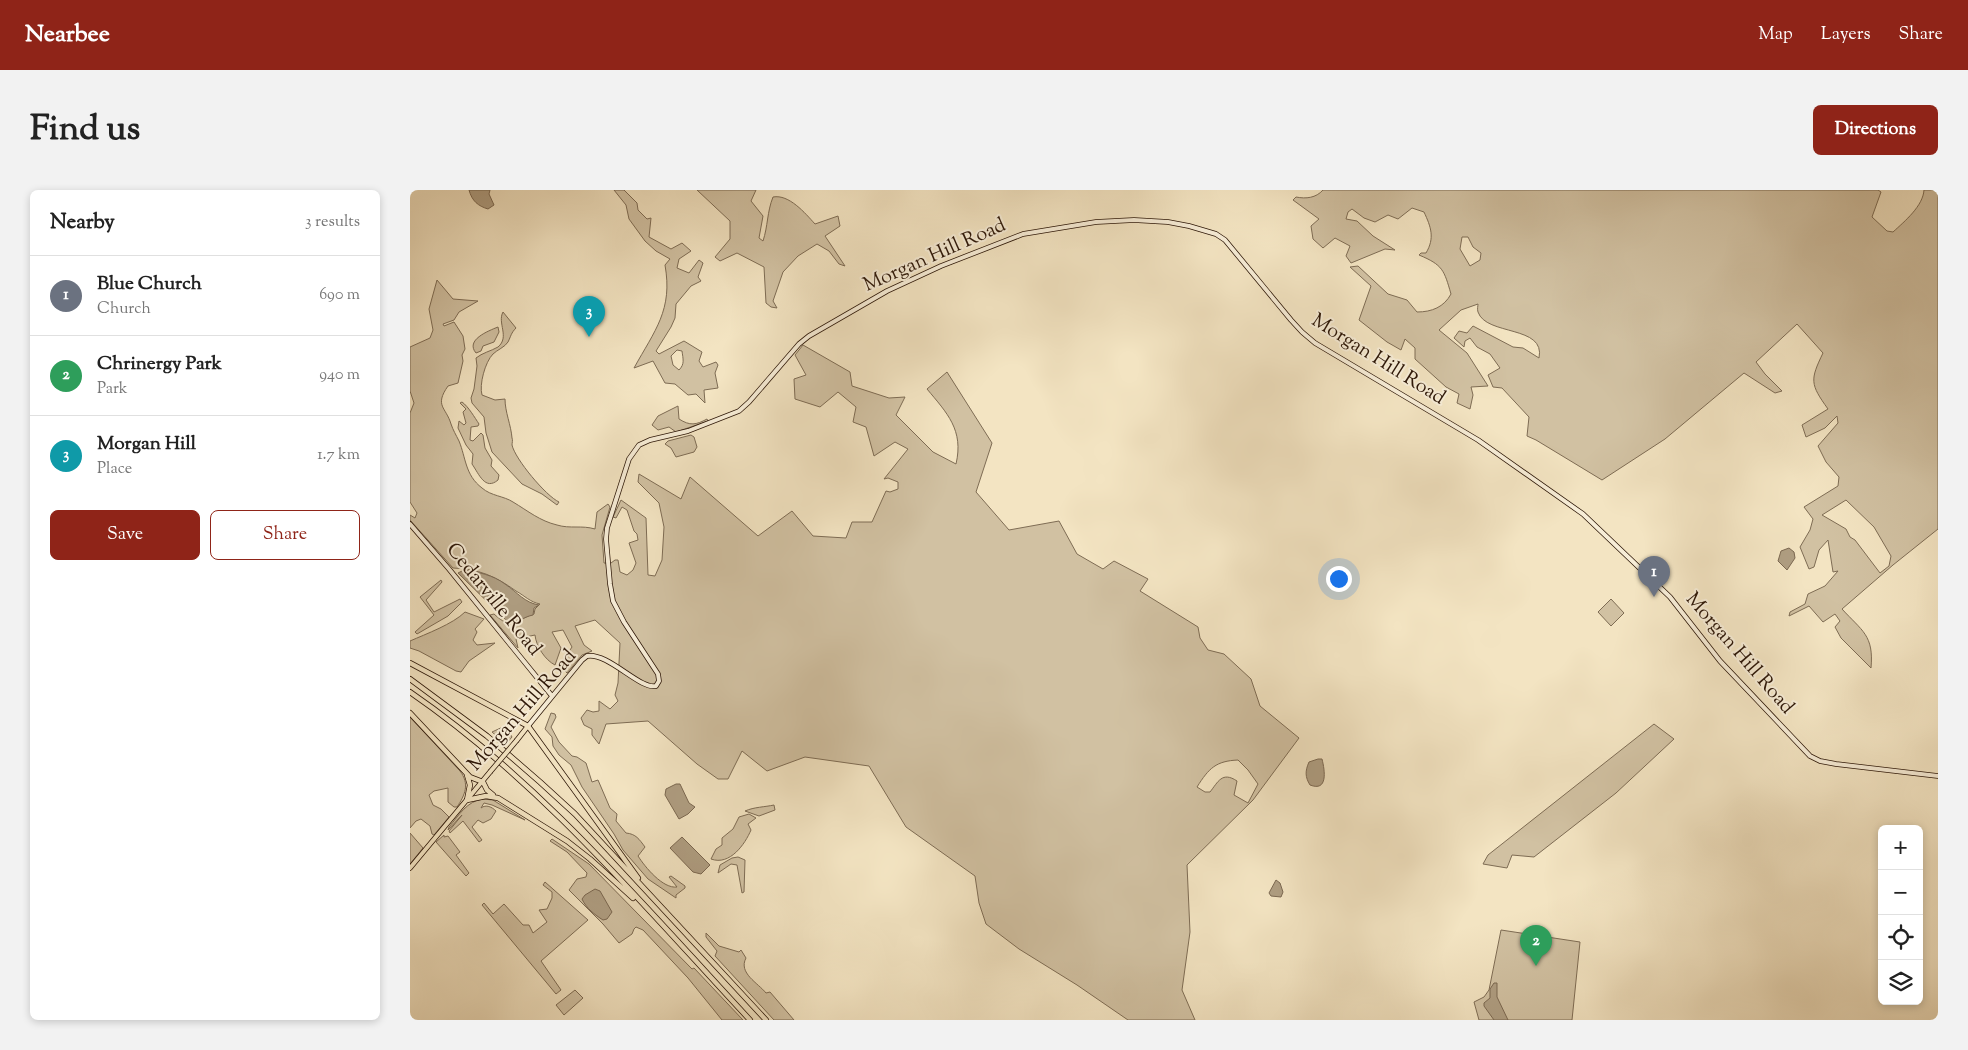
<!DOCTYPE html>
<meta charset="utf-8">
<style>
:root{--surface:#fff;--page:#f2f2f2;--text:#222;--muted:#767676;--line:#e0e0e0;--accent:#8f2418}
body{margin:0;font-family:"Sorts Mill Goudy",serif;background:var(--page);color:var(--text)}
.controls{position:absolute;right:15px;bottom:15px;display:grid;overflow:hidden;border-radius:8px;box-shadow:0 2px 8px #0003}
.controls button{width:45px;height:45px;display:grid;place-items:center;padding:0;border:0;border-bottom:1px solid var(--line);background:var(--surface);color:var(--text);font:25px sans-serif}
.you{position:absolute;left:928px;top:388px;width:18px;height:18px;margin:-12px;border:4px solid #fff;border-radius:50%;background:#1a73e8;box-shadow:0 0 0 8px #1a73e833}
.badge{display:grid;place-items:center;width:32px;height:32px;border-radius:50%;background:var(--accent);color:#fff;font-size:16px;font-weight:700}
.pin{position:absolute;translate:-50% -41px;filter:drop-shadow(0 1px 2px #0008)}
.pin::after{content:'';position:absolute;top:26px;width:18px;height:15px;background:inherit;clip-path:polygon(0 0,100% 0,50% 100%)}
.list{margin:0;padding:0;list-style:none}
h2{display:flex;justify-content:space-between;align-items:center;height:65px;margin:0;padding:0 20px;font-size:21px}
h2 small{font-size:16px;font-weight:400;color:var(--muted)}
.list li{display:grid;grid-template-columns:32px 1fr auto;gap:15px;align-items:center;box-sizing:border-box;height:80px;padding:0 20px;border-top:1px solid var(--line)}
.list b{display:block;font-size:19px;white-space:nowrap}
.list p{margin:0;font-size:16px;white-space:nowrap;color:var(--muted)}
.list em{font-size:16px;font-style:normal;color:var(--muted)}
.actions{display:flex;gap:10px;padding:15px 20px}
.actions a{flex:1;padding:11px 0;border:1px solid var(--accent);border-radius:8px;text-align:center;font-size:18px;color:var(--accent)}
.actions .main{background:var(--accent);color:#fff}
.icon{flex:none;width:28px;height:28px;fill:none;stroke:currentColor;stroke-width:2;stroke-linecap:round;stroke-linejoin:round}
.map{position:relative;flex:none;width:1528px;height:830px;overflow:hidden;border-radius:8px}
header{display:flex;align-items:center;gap:30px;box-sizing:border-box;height:70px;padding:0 25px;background:var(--accent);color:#fff}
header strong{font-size:24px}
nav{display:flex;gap:28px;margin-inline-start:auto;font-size:18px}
.intro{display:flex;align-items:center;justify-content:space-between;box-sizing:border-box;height:120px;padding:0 30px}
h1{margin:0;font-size:35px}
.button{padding:12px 22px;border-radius:8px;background:var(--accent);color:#fff;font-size:18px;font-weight:700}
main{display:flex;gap:30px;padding:0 30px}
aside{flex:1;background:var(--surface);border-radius:8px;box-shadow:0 2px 8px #0003}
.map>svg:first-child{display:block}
</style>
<header>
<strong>Nearbee</strong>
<nav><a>Map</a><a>Layers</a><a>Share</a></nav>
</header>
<div class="intro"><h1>Find us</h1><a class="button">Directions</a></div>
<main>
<aside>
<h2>Nearby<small>3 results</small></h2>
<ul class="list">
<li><span class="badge" style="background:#6b7280">1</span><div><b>Blue Church</b><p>Church</p></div><em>690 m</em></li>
<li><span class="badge" style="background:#2e9e5b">2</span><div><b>Chrinergy Park</b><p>Park</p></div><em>940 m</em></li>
<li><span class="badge" style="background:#0f9aa8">3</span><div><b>Morgan Hill</b><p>Place</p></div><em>1.7 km</em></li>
</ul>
<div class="actions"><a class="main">Save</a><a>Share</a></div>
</aside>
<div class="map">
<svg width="1528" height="830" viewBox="0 0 1528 830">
<rect width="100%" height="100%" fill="#f3e4c2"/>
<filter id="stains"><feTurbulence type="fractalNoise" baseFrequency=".004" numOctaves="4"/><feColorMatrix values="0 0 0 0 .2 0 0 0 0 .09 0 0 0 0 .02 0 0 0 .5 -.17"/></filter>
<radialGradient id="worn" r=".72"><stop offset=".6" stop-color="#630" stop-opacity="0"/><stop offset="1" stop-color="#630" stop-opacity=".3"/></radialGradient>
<path fill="#d1c1a2" stroke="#7e6c54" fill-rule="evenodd" d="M204,0H214L227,13L228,20L237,29L241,28L239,47L261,59L272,53L281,61L269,69L267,78L279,83L289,70L293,73L288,87L291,91L281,96L266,114L265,128L261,137L246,161L249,164L274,151L292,162L289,171L293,177L306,172L308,175L305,183L308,198L294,200L295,213L286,204L278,205L265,194L255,193L243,171L224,178C245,140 263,120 255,75L260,69L246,61L235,51L219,29L216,15ZM267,160L272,161C273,169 275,174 269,180L263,175L261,166Z
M287,0H346L341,11L353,26L349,48L353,51C358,36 357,22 363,7C379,4 395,23 405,34L428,26L430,36L415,46L435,76L429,74L419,61L407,54L388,66L373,82L363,111L367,118L361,117L356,113L354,77L327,63L310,71L305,67L320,49V31Z
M913,0H1468L1471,2L1462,27L1477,41L1483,42C1495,31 1513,16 1514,0H1528V339L1483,375L1432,419C1452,441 1464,445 1461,478L1431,448L1425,437L1430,431L1425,424L1413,432L1399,416L1379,426L1380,422L1395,414L1398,404L1415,396L1428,381L1423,382L1418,350L1409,360L1404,377L1399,379L1390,357L1400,340L1403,329L1394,317L1428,296L1429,287L1416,272L1408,256L1428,233L1427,226L1415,238L1396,247L1392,235L1418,219C1400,194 1400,190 1413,163L1387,134L1346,172L1355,184L1372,201L1365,203L1334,183L1255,249L1192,290L1126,250L1117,246L1119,227L1092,198L1083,197L1078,185L1090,178L1080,164L1067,157L1060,148L1055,151L1054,157L1044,148L1049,141L1057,143L1063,136L1103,157L1113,158L1129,168C1136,135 1076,146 1068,122C1067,119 1068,116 1068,114L1051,120L1029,140L1057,163L1078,196L1061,197L1063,205L1060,219L1047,213L1049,204L1036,197L1005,169V158L995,149L991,160L977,152L949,130L961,96L940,77L948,76L978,104L997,110L1007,122C1022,122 1034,117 1041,104C1034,80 1033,75 1009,65L1011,63H1016C1025,48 1021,37 1014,22L1002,18L988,29L978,25L965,32L954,28L942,19L938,22L936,29L947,31L963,46L985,60L975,59L941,73L936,66L940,56L925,48L913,58L903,49L901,36L909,29L883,10L886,7C896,9 906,8 913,0ZM1052,47H1058L1063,57L1071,63L1070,70L1060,76L1050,59ZM1436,310L1464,337L1481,366L1479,376L1470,383L1445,350L1440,347L1436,339L1412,325Z
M27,90L43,109L68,111L49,122L44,130L33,134L34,136L44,132L53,146L55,159L52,165L53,171L48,193L38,196C24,216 36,217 41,234C43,240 46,245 49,251C56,268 55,285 72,298C81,306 94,306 103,312C118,321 130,331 147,335C160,339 172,335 185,339L187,322L198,314L200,317L192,345L194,373H201L205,370H208L210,382L217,385L223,380L226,373L219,353L228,350L227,344L224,341L217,320L212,317L206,328L203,327L211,310L236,328L238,385L245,386L252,370L254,337L249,313L228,292L229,284L271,309L280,287L348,346L382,321L403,346L436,348L442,332H462L476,301L480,302L488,299V292L478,288L474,289L498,259L485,252L464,266L456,237L443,232L446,217L428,202L410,217L385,209L384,189L396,185L385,165L393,155L440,182L442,196L479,208L495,207L486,225L523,262L546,274C554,240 537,223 517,199L537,182L582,253L566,302L599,340L649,331L667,364L693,379L704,371L738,389L730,401L788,437L790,448L798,460L814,464L841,489L850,516L889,548L843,610L777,675L780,742L772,800L785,830H718L667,795L609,759L576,734L569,713L565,686L496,637L459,576L395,567L357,581L332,561L318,589H308L287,574L238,531L196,534L189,554L182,545V539L174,535L171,528L177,520L183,522L189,521V511L200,519L208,511L205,505L208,493L210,453L185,430L165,436L174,455L182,461L172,465L157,483L153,479L158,473L154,469L162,457L153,440L142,442L151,458L145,475C135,470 126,456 125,445L106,449L108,458L80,425L84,424C102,441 105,430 124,424L125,419L130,414C120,412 115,406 106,401C85,386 69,379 43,378L0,330V325L5,328L7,323L0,312V223L4,213L0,201V157L20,148L23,140L19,119ZM828,570L838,580L848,594L838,613L824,605L827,591C812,581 808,592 800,602H795L787,597C799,578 806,571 828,570Z
M93,122L106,138C101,143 101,146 98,152C95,157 87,160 83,164C75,172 69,195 72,205L85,210L95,209C95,222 101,235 102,248C103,250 102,253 102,255C105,269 136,306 149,312L147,315L132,304L112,294L82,262L76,243L74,227L62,213L61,208L64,199L67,176L66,168C72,163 81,161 88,157C100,147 87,133 93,122Z
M88,137L89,142L84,152L73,156L71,161L66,163C55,150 78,141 88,137Z
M52,212C58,216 65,228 69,234L68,236L61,237L60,250L63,251L71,243L73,245L75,258L82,270L81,276L89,285L88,290C75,301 69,284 62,274L63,264L56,255L48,238L49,231L54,235L56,233L53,222L56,219L50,213Z
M268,216L269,229C280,236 286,235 297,229L298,231L266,242L259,237L248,240L242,235L248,226Z
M281,245L284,247L287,257L284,262L266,267L261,258L255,254L258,251Z
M31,390L32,392L16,410L24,422L50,409L52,412L38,426L7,444L5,442L24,425L10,407Z
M1201,409L1214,423L1201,436L1188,422Z
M55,422L74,429L65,439L67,442L63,450L67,455L85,453L59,471L51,482L46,481L9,461L0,458V451C16,444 43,434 55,422Z
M141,523L145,524L146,527L141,537L149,552L162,566L167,567L176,573L182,592L188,590L200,618L207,624L206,631L216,643C226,644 229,649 235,657L228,666C235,677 253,699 267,697L259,687L261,686L275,696V698L266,705V708L238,689L213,660L204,644L172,597L161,575L149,565L143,556L142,547L135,539Z
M0,527L50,581C60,594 55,605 47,617H44L38,612V598L24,601L19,605L23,615L31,619L39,627L24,645L22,644L20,636L11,629L6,631L0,638Z
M1244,534L1264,549L1206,603L1124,667L1102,665L1097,678L1073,674L1078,665Z
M95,536L102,547L96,554L82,542Z
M73,609L83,610L115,630L82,615L74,613L71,618C76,614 82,617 86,621L81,629L73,633L68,630L62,637L72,650L69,652L53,631L40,643L39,641L52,625L38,640L39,637C49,625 57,611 73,609Z
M364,615L365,620L349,626L335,621C344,617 355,617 364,615Z
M339,624L346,628L338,634L341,640C335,654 320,676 301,669L306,659L312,655V648L323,639L329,627Z
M0,643L13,658L0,674Z
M34,645V647L38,646L50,662L46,665L59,683L56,686L26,652Z
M142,649L179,674L282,779L284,778L333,830H312L278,788L233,740L226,737L224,739L222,744L209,753L193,734L159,700L167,689L176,687L177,683L157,662L140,651Z
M328,667L335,670L334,702L332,703L327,675L321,674L308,683L310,675L322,668Z
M135,692L178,730L131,771L151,800L146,804L72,715L74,713L83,724L94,714L113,735H119L123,743L137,732L129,720L137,719L142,708V702L133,695Z
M1091,740L1170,752L1162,830H1069L1064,812L1074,807L1079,800Z
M296,743L309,756L329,762L331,760L336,768C328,783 348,793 356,803L360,802L384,830H364L305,766L307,761L296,747Z
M165,800L173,808L154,825L146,815Z"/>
<path fill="#af9e82" stroke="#7b6851" d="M59,0H80L79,4L84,15L78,19C68,16 62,11 59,0Z
M1379,358L1384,362L1385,368L1377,380L1368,371L1371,361Z
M54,380C68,382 83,385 95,394C107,402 115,413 129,415L124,418L123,425C113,427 108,433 99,433L48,383Z
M908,569H912C915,581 918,602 900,595C895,587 895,581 899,572Z
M266,594H270L279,613L285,617L278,624L269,629L255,605L256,599Z
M272,647L300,675L291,684L283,682L260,658Z
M866,690L870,693L873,702L871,707L861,706L859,703Z
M185,699L190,701L202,722L197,729L193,730C185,725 176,718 172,709L175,705Z
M1084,793H1087V807L1098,830H1084L1074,816V813L1080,808V799Z"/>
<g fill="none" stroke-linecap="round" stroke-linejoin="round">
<g stroke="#2c1607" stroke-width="5.5">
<path id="secondary" d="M0,334L39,379L142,506
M118,536L172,470L177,466C198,462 230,500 246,496L249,491L248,484L214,432L203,411L200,394L196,349L197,338L219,269L229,255L240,250L278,241L329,221L339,212L389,154L399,146L477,101L531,76L613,44L686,32L724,30L758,32L779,36L806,44L815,50L881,130L892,142L905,153L1068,250L1173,324L1260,407L1310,471L1400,566L1410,571L1426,574L1528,586"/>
</g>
<g stroke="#2c1607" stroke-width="5.5">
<path id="primary" d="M107,550L118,536
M0,678L80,582"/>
</g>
<g stroke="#2c1607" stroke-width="6">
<path id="motorway" d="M0,473L118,536L228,688
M0,489L77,546L130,592L165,624L356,830
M0,502C131,592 233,715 340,830
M0,523L60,587L73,592L77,600L83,605
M57,585L60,595L57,610
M57,610L76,606L88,608L157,651L180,669L223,708"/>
</g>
<use href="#secondary" stroke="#f7edd7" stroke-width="4"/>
<use href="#primary" stroke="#f3e4c2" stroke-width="4"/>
<use href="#motorway" stroke="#f3e4c2" stroke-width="4.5"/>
<g stroke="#2c1607" stroke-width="5.5" stroke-linecap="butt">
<path id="primary-bridge" d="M80,582L107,550"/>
</g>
<use href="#primary-bridge" stroke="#f3e4c2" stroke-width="4"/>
</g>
<g text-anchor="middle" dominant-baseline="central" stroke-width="4" stroke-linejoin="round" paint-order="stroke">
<g font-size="20" fill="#2c1607" stroke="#f7edd7">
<text transform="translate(525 66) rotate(-24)">Morgan Hill Road</text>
<text transform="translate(968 170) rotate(32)">Morgan Hill Road</text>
<text transform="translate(83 410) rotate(51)">Cedarville Road</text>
<text transform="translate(1329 464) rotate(49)">Morgan Hill Road</text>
<text transform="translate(113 521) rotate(-49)">Morgan Hill Road</text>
</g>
</g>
<rect width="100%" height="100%" filter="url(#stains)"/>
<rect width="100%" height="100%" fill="url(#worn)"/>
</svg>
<div class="controls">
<button>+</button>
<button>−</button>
<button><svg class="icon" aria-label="locate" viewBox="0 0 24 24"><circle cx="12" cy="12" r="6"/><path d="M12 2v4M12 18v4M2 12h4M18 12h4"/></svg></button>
<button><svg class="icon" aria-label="layers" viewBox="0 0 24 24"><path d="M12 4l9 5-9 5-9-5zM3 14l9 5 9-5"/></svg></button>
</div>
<div class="you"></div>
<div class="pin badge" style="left:1244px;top:407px;background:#6b7280">1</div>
<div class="pin badge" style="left:1126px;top:776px;background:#2e9e5b">2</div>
<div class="pin badge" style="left:179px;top:147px;background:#0f9aa8">3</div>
</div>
</main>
